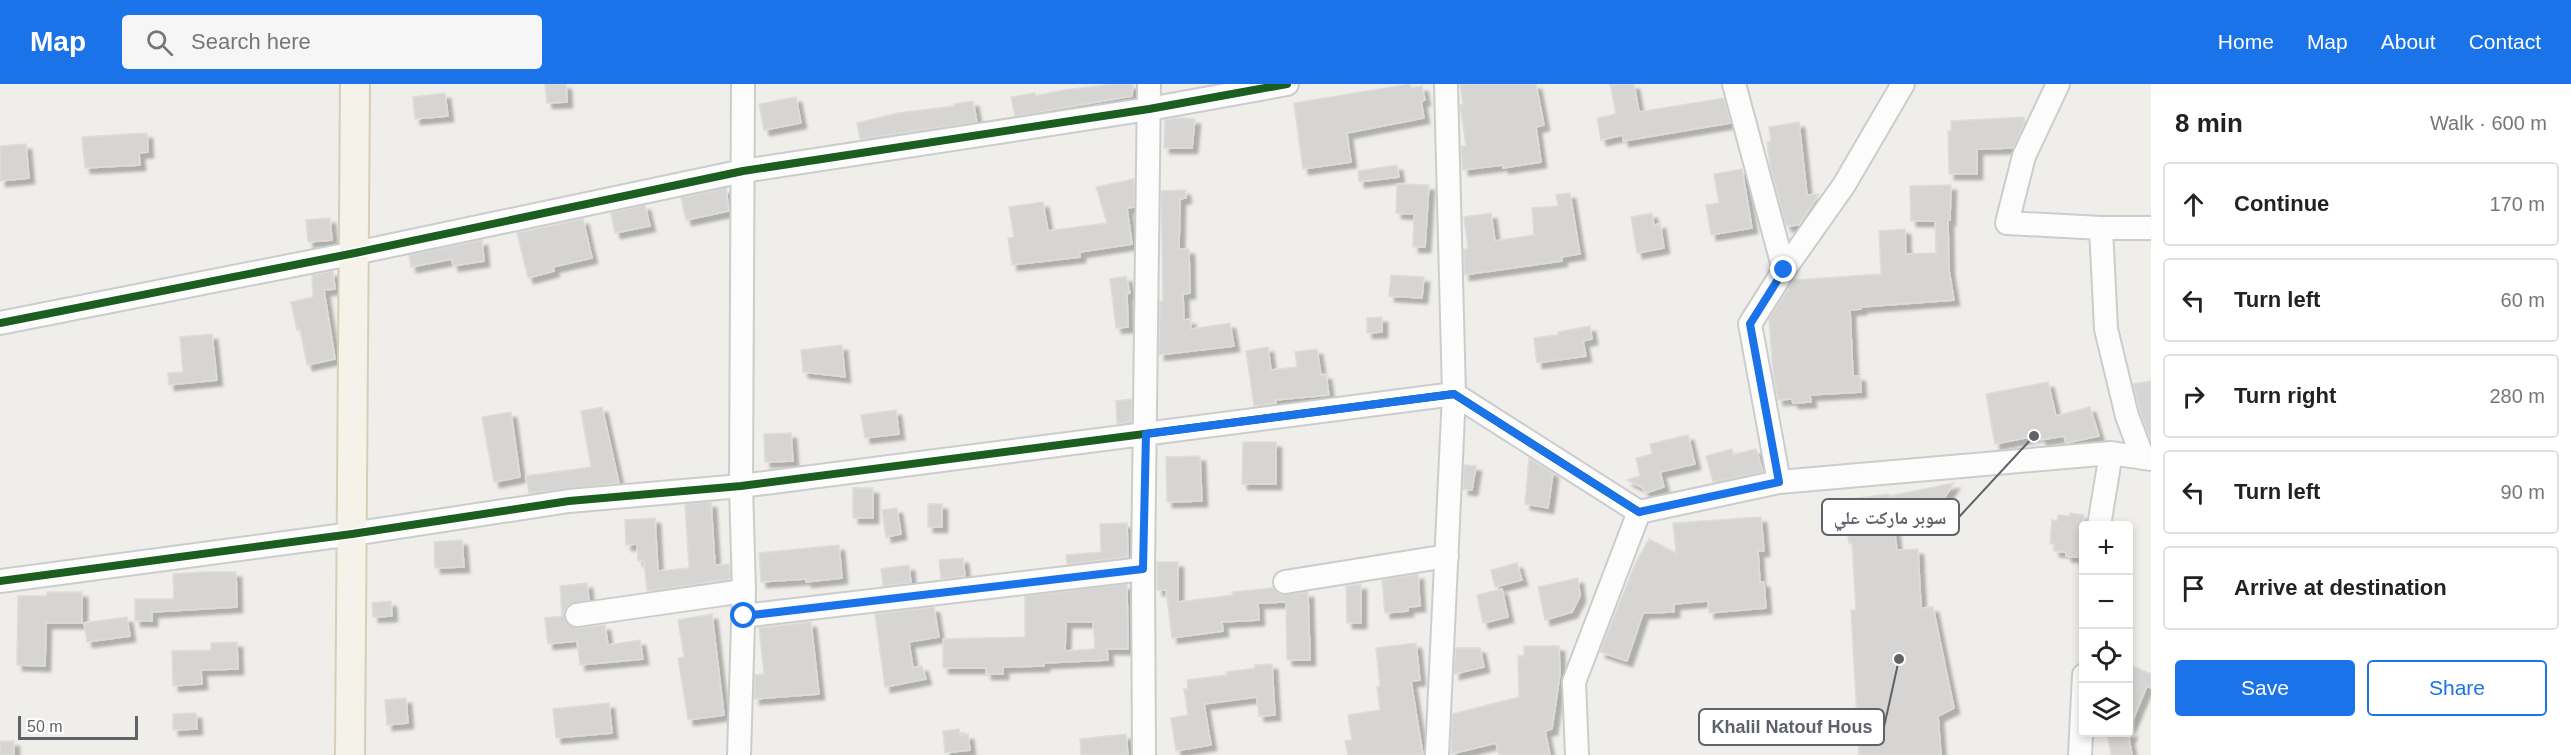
<!DOCTYPE html>
<meta charset="utf-8">
<style>
:root{--surface:#fff;--page:#f6f6f6;--text:#222;--muted:#767676;--line:#e0e0e0;--accent:#1a73e8}
body{margin:0;font-family:Helvetica,"Noto Naskh Arabic",sans-serif;background:var(--page);color:var(--text)}
.controls{position:absolute;right:18px;bottom:18px;display:grid;overflow:hidden;border-radius:6px;box-shadow:0 3px 9px #0003}
.controls button{width:54px;height:54px;display:grid;place-items:center;padding:0;border:0;border-bottom:2px solid var(--line);background:var(--surface);color:var(--text);font:30px sans-serif}
.scale{position:absolute;left:18px;bottom:15px;width:120px;box-sizing:border-box;padding-left:6px;border:3px solid #5f6368;border-top:0;font-size:16px;line-height:21px;white-space:nowrap;color:#5f6368;-webkit-text-stroke:4px #fff;paint-order:stroke}
.stop{position:absolute;width:18px;height:18px;margin:-14px;border:4px solid #1a73e8;border-radius:50%;background:#fff}
.stop.end{background:#1a73e8;border-color:#fff;box-shadow:0 2px 6px #0008}
.list{margin:0;padding:0;list-style:none}
h2{display:flex;justify-content:space-between;align-items:center;height:78px;margin:0;padding:0 24px;font-size:26px}
h2 small{font-size:20px;font-weight:400;color:var(--muted)}
.list li{display:grid;grid-template-columns:39px 1fr auto;gap:18px;align-items:center;box-sizing:border-box;height:84px;margin:0 12px 12px;padding:0 12px;border:2px solid var(--line);border-radius:6px}
.list b{display:block;font-size:22px;white-space:nowrap}
.list em{font-size:20px;font-style:normal;color:var(--muted)}
.actions{display:flex;gap:12px;padding:18px 24px}
.actions a{flex:1;padding:14px 0;border:2px solid var(--accent);border-radius:6px;text-align:center;font-size:21px;color:var(--accent)}
.actions .main{background:var(--accent);color:#fff}
.icon{flex:none;width:33px;height:33px;fill:none;stroke:currentColor;stroke-width:2;stroke-linecap:round;stroke-linejoin:round}
.map{position:relative;flex:none;width:2151px;height:671px;overflow:hidden}
header{display:flex;align-items:center;gap:36px;box-sizing:border-box;height:84px;padding:0 30px;background:var(--accent);color:#fff}
header strong{font-size:28px}
nav{display:flex;gap:33px;margin-inline-start:auto;font-size:21px}
.search{width:420px;height:54px;background:var(--page);display:flex;align-items:center;gap:15px;box-sizing:border-box;padding:0 21px;border-radius:6px;color:var(--muted);font-size:22px}
main{display:flex}
aside{flex:1;background:var(--surface)}
.map>svg:first-child{display:block}
</style>
<header>
<strong>Map</strong>
<div class="search"><svg class="icon" aria-label="search" viewBox="0 0 24 24"><circle cx="10" cy="10" r="6"/><path d="M15 15l6 6"/></svg>Search here</div>
<nav><a>Home</a><a>Map</a><a>About</a><a>Contact</a></nav>
</header>
<main>
<div class="map">
<svg width="2151" height="671" viewBox="0 0 2151 671">
<defs>
<filter id="shadow"><feDropShadow dx="5.5" dy="5.5" stdDeviation="1.5" flood-color="#0004"/></filter>
</defs>
<rect width="100%" height="100%" fill="#efeeea"/>
<path fill="#d6d5d3" stroke="#deddd9" stroke-width="1.5" fill-rule="evenodd" filter="url(#shadow)" d="M545,0H566L567,18L547,19Z
M1114,0H1133L1132,12L1015,32L1011,13L1035,9V12L1064,6Z
M1409,0L1412,4L1422,2L1425,16L1421,17L1424,34L1347,49L1351,78L1303,85L1294,19Z
M1460,0H1536L1544,41L1536,43L1541,78L1503,84V81L1463,86L1461,62H1466L1460,21L1463,20Z
M1610,0H1634L1639,28L1724,14L1731,39L1623,57V51L1601,56L1597,34L1616,30Z
M445,9L448,32L415,35L413,13Z
M796,13L801,39L764,46L759,20Z
M973,17L977,38L860,55L857,39L898,29L955,22L954,20Z
M2024,33V40L2013,64L1977,65V90H1949L1948,47H1951V37Z
M1177,34L1195,35L1192,64H1164L1165,36Z
M1799,38L1807,111L1819,110L1799,141L1786,142L1770,82L1767,58H1771L1769,43Z
M147,49L148,68L139,69L140,81L85,84L82,53Z
M26,60L29,94L0,97V62Z
M1397,81L1399,93L1359,98L1358,87Z
M1742,85L1752,144L1711,151L1706,121L1719,119L1714,90Z
M1134,95V123L1127,124L1132,160L1080,168V173L1012,181L1008,154L1014,153L1009,123L1043,118L1048,147L1107,139L1096,103Z
M1397,100L1429,101L1425,163H1413L1414,130L1396,129Z
M1951,101L1950,136H1948L1949,186L1954,216L1861,223V225L1850,226L1853,292H1860L1861,308L1810,311L1811,318L1793,319L1792,315L1778,316L1773,289L1769,235L1794,196L1881,190L1879,147L1905,145L1906,170L1936,169L1935,137H1911L1910,102Z
M726,104L729,127L686,136L681,114Z
M1185,106L1186,114L1180,115L1179,165H1189L1190,209L1183,210L1184,236L1190,235L1191,245L1230,239L1234,262L1159,271L1160,217H1163L1161,107Z
M1570,109L1580,170L1561,173L1562,177L1464,191V165H1468L1464,133L1491,129L1495,157L1534,151L1532,124L1558,122L1556,111Z
M645,121L650,142L615,149L611,129Z
M1652,129L1654,142L1660,139L1664,164L1637,169L1631,133Z
M330,134L332,156L308,158L306,136Z
M583,135L592,174L553,183L554,187L528,194L517,149Z
M482,156L484,177L453,182L452,175L411,183L409,171Z
M333,187L335,205L324,206L335,275L307,281L300,245L297,246L291,218L313,213L312,191Z
M1391,191L1424,193L1422,214L1389,212Z
M1126,192L1130,209L1127,210L1128,243L1116,244L1110,195Z
M1382,233V248L1367,249V234Z
M1590,242L1592,255L1583,257L1586,272L1537,279L1534,254L1558,251V248Z
M212,250L217,296L169,301L168,289L183,288L180,253Z
M842,261L845,293L803,288L801,266Z
M1268,263L1271,286L1297,283L1295,268L1317,265L1321,291L1326,290L1329,311L1275,316L1276,319L1254,322L1246,267Z
M2151,297V357L2140,328L2133,300Z
M2048,298L2056,332L2090,323L2099,352L2066,359L2064,352L2041,356L2040,351L1995,360L1986,310Z
M1132,315L1131,338L1117,340L1116,317Z
M602,323L619,399L529,409L526,392L591,383L581,327Z
M896,326L899,350L865,354L861,331Z
M511,328L520,393L494,398L482,333Z
M791,349L793,377L765,378L764,350Z
M1688,351L1695,380L1660,388L1664,403L1645,409L1643,404L1627,396L1640,392L1636,374L1652,370L1650,360Z
M1243,358H1276V400H1242Z
M1732,365L1733,371L1756,365L1763,388L1713,398L1706,372Z
M1200,372L1202,417L1167,418L1166,373Z
M1529,374L1553,389L1548,424L1525,420Z
M1464,381L1476,382L1472,406L1463,405Z
M1954,399L1932,433L1924,436L1893,435L1897,466L1918,465L1921,524L1933,523L1954,624L1938,632L1941,671H1859L1851,526H1856L1852,458L1849,459L1843,416L1889,410L1890,412Z
M853,404H873V434H853Z
M711,418L715,481L729,480L730,495L647,507L644,476L638,477L637,460L626,461L625,436L655,434L658,487L689,484L685,420Z
M928,420H942V443H928Z
M897,424L901,450L886,453L882,426Z
M2070,429L2084,431V474L2066,472V468L2054,467V460H2050L2052,436L2057,437L2058,431L2070,432Z
M1761,433L1764,467H1758L1760,498H1764L1766,524L1709,529L1708,517L1674,520V528L1643,529L1627,577L1600,568L1635,480L1649,455L1676,469L1673,439Z
M1127,439L1128,473L1067,480L1066,471L1101,468L1100,440Z
M462,456L464,483L435,484L434,458Z
M839,461L842,494L806,498V495L761,498L759,469Z
M963,474L965,492L941,495L939,476Z
M1157,478H1178V518L1233,511L1232,508L1273,504L1281,511L1308,508L1310,576H1287L1286,518L1258,519L1259,536L1222,538L1223,547L1172,554L1166,506H1157Z
M1517,479L1522,496L1495,503L1491,486Z
M909,481L911,499L883,502L881,485Z
M203,488H236L237,523L152,528V537H135V515H174L173,490Z
M1418,490L1420,522L1408,523V527L1385,529L1382,496Z
M1578,494L1580,512L1572,528L1545,536L1538,503Z
M587,499L589,516L568,521L564,527L566,539L578,544L605,541L608,561L640,556L643,575L580,581L577,557L548,560L545,534L562,532L560,502Z
M1127,500L1128,565H1107L1108,576L1044,579V582L1003,583V590H986V584H943V555L1025,553V512ZM1066,538H1093L1095,565L1065,567Z
M1361,500V539H1347L1346,502Z
M1502,505L1508,533L1483,539L1477,511Z
M47,508H82V539H46L45,582L17,581L18,512H47Z
M391,517L392,532L373,533L372,519Z
M934,523L939,553L909,558L913,584L922,582L926,595L885,603L875,530Z
M712,530L724,631L688,636L678,574L684,573L678,536Z
M127,533L130,552L87,558L84,539Z
M811,538L819,610L754,615L755,591L764,590L759,544Z
M237,558L238,585L201,586L202,600L173,602L172,567L211,566V559Z
M1416,559L1420,596L1411,597L1423,671H1348L1345,657L1352,656L1348,631L1380,626L1377,603L1380,602L1376,564Z
M1524,562H1559L1560,590L1552,645L1545,647L1550,671H1499L1496,659L1451,670L1452,630L1519,613L1518,572H1524Z
M1456,564H1480L1484,583L1454,590Z
M1272,580L1275,631L1259,632L1257,613L1204,620L1211,661L1176,667L1171,634L1188,631L1184,605H1188L1187,596L1227,591L1226,588L1255,584V581Z
M2128,580L2151,590V604L2147,602L2129,645Z
M406,614L408,639L387,641L385,616Z
M609,619L612,649L556,654L553,625Z
M196,629L197,645L173,646V630Z
M959,645L960,652L968,650L970,666L945,669L943,647Z
M2107,648H2132L2129,655L2132,671H2111Z
M1126,650L1128,671H1081L1080,655Z
M0,657H14V671H0Z"/>
<g fill="none" stroke-linecap="round" stroke-linejoin="round">
<g stroke="#cbcccc" stroke-width="26">
<path id="minor" d="M1734,0L1784,186
M2058,0L2024,72L2007,139L2101,144H2151
M2101,144L2106,245L2127,332L2143,374
M0,239L355,169L743,87L1149,25L1287,0
M1779,398L1750,240L1784,186L1844,101L1903,0
M2099,442L2111,369
M0,497L352,450L569,417L741,402L1454,310L1639,428
M1285,498L1447,472
M577,531L744,507
M743,532L1143,485
M739,671L744,507L741,402L743,0
M1144,671L1143,485L1149,0
M1437,671L1454,310L1446,0
M1577,671L1574,598L1639,428L1779,398L2111,369L2151,375
M2080,671L2084,591"/>
</g>
<g stroke="#d7ceb8" stroke-width="32">
<path id="major" d="M350,671L355,0"/>
</g>
<use href="#minor" stroke="#fdfcfc" stroke-width="22"/>
<use href="#major" stroke="#f4f2e9" stroke-width="28"/>
<g stroke="#fff" stroke-width="11">
<path id="cycleway" d="M0,239L355,169L743,87L1149,25L1287,0
M0,497L352,450L569,417L741,402L1454,310L1639,428"/>
</g>
<use href="#cycleway" stroke="#1b5e20" stroke-width="8"/>
</g>
<g fill="none" stroke-linecap="round" stroke-linejoin="round">
<path stroke="#1a73e8" stroke-width="8" d="M744,532L1143,485L1146,350L1454,310L1639,428L1779,398L1750,240L1784,186"/>
</g>
<path fill="none" stroke="#5f6368" stroke-width="2" d="M2034 352L1959 433M1899 575L1884 643"/>
<g fill="#5f6368" stroke="#fff" stroke-width="2">
<circle cx="2034" cy="352" r="6"/>
<circle cx="1899" cy="575" r="6"/>
</g>
<g fill="#fff" stroke="#5f6368" stroke-width="2">
<rect x="1822" y="415" width="137" height="36" rx="6"/>
<rect x="1699" y="625" width="185" height="36" rx="6"/>
</g>
<g font-size="18" text-anchor="middle" font-weight="bold" fill="#5f6368">
<text x="1890" y="440">سوبر ماركت علي</text>
<text x="1792" y="649">Khalil Natouf Hous</text>
</g>
</svg>
<div class="controls">
<button>+</button>
<button>−</button>
<button><svg class="icon" aria-label="locate" viewBox="0 0 24 24"><circle cx="12" cy="12" r="6"/><path d="M12 2v4M12 18v4M2 12h4M18 12h4"/></svg></button>
<button><svg class="icon" aria-label="layers" viewBox="0 0 24 24"><path d="M12 4l9 5-9 5-9-5zM3 14l9 5 9-5"/></svg></button>
</div>
<div class="scale">50 m</div>
<div class="stop" style="left:744px;top:532px"></div>
<div class="stop end" style="left:1784px;top:186px"></div>
</div>
<aside>
<h2>8 min<small>Walk · 600 m</small></h2>
<ul class="list">
<li><svg class="icon" aria-label="ahead" viewBox="0 0 24 24"><path d="M12 20V5M6 11l6-6 6 6"/></svg><div><b>Continue</b></div><em>170 m</em></li>
<li><svg class="icon" aria-label="left" viewBox="0 0 24 24"><path d="M17 20v-9H6M10 6l-5 5 5 5"/></svg><div><b>Turn left</b></div><em>60 m</em></li>
<li><svg class="icon" aria-label="right" viewBox="0 0 24 24"><path d="M7 20v-9h11M14 6l5 5-5 5"/></svg><div><b>Turn right</b></div><em>280 m</em></li>
<li><svg class="icon" aria-label="left" viewBox="0 0 24 24"><path d="M17 20v-9H6M10 6l-5 5 5 5"/></svg><div><b>Turn left</b></div><em>90 m</em></li>
<li><svg class="icon" aria-label="arrive" viewBox="0 0 24 24"><path d="M6 21V4h12l-3 4 3 4H6"/></svg><div><b>Arrive at destination</b></div></li>
</ul>
<div class="actions"><a class="main">Save</a><a>Share</a></div>
</aside>
</main>
